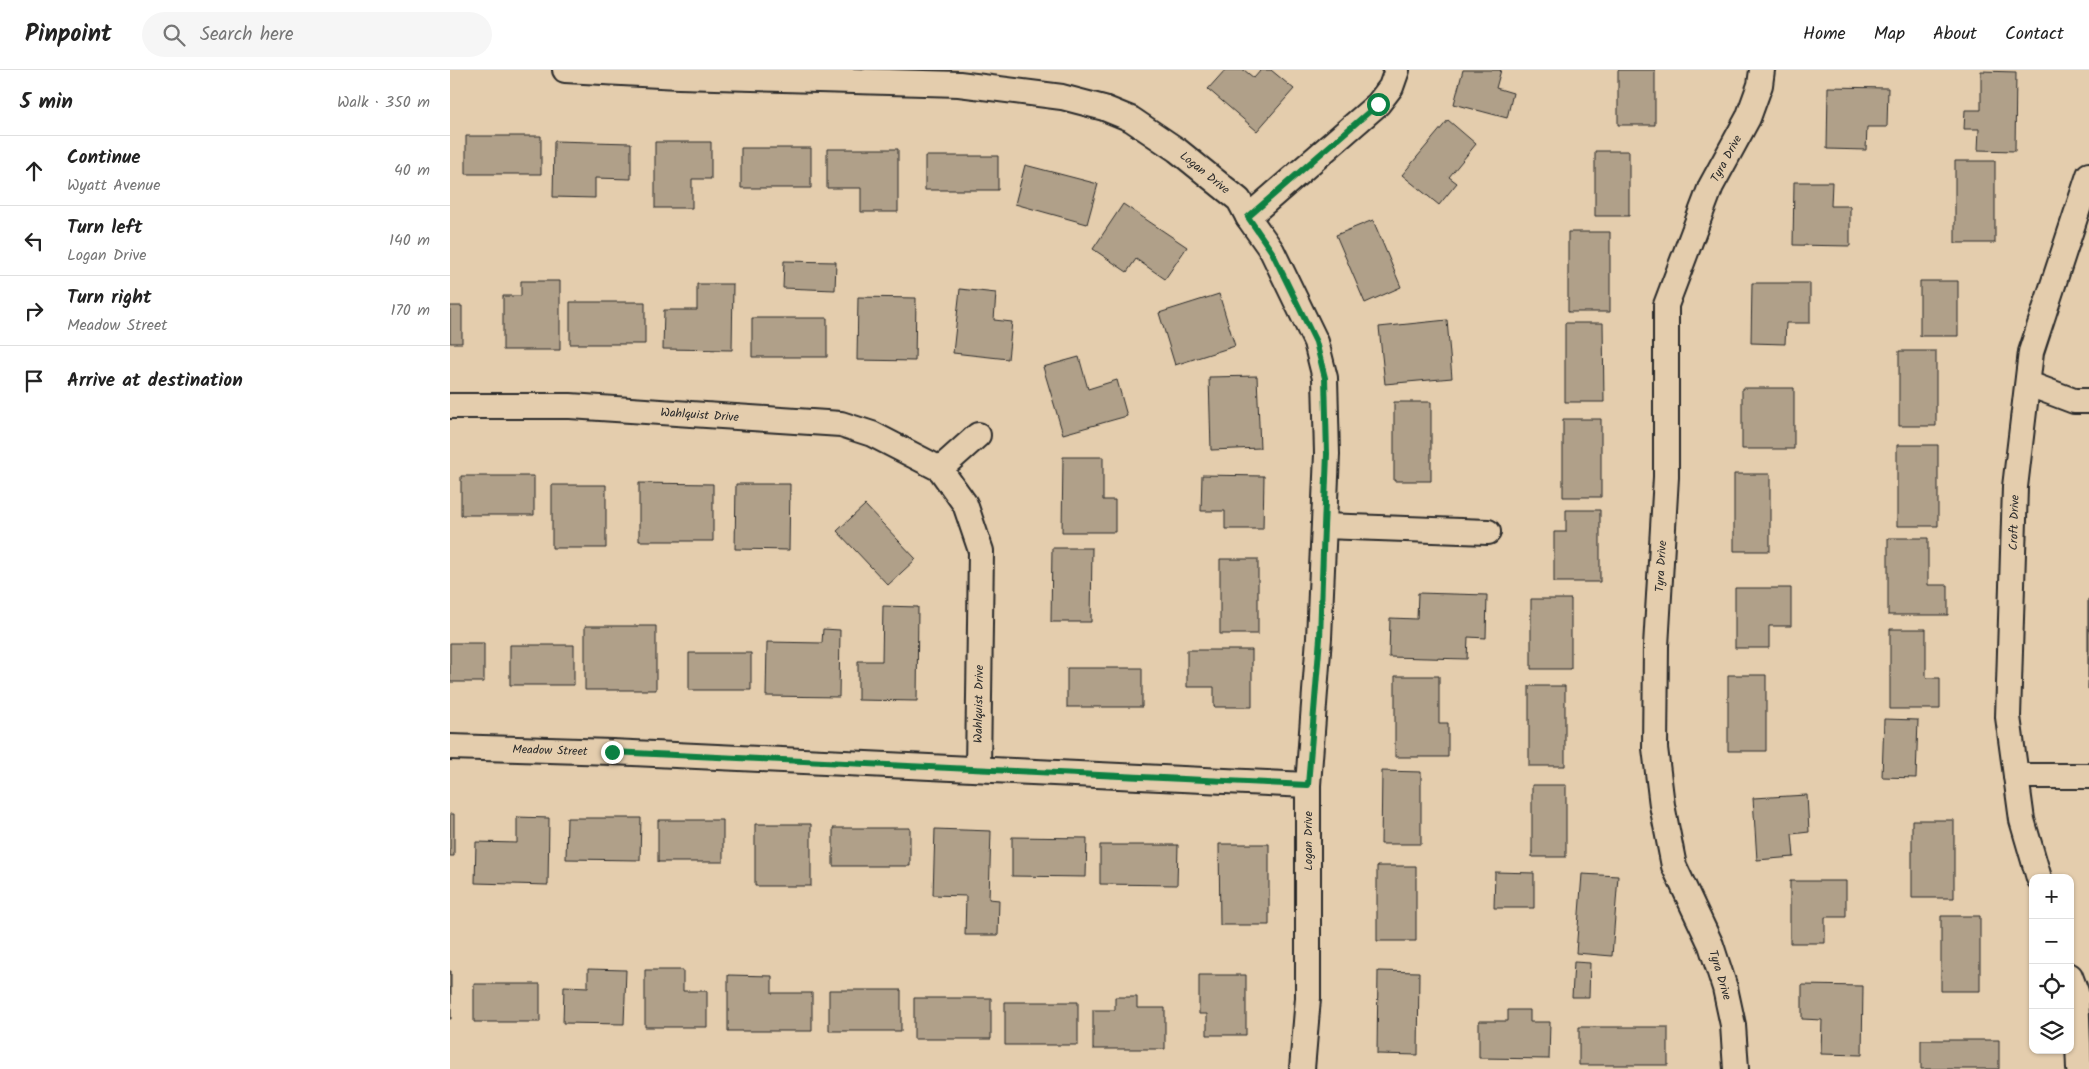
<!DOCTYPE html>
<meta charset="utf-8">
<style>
:root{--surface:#fff;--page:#f6f6f6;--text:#222;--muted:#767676;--line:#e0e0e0}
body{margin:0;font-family:Kalam,sans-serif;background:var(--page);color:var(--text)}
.controls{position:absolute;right:15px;bottom:15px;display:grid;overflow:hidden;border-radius:10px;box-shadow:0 1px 4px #0004}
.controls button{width:45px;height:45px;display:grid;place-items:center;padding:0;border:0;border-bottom:1px solid var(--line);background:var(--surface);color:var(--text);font:25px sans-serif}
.stop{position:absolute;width:15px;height:15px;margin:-11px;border:4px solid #0b8043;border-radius:50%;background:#fff}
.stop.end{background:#0b8043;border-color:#fff;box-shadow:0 1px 5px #0008}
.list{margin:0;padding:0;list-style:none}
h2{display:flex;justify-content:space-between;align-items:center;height:65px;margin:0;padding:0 20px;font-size:21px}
h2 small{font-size:16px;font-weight:400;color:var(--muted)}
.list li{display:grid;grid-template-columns:32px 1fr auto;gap:15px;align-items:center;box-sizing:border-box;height:70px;padding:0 20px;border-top:1px solid var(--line)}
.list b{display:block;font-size:19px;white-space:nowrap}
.list p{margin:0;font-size:16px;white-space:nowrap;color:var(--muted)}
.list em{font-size:16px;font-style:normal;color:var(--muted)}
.icon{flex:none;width:28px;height:28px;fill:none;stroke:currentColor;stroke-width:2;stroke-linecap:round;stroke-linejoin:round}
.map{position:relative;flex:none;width:1639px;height:999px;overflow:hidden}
header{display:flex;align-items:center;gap:30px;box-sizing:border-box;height:70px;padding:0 25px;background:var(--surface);border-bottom:1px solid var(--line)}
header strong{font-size:24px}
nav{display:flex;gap:28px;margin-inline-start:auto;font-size:18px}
.search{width:350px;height:45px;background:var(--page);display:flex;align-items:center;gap:12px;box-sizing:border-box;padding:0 18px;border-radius:28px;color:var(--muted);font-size:19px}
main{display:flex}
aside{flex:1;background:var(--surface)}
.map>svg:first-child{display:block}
</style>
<header>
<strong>Pinpoint</strong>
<div class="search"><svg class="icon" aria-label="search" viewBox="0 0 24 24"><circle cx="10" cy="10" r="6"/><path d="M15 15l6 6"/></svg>Search here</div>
<nav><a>Home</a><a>Map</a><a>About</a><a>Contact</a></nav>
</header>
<main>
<aside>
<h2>5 min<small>Walk · 350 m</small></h2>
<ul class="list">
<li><svg class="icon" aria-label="ahead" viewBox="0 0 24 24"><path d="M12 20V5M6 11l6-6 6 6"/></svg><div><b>Continue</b><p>Wyatt Avenue</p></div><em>40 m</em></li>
<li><svg class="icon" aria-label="left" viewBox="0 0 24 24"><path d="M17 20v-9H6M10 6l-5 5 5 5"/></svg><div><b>Turn left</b><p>Logan Drive</p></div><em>140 m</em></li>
<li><svg class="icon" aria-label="right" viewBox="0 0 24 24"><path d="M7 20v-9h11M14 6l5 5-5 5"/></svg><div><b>Turn right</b><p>Meadow Street</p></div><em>170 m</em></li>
<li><svg class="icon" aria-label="arrive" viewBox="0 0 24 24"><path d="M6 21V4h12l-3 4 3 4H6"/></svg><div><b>Arrive at destination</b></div></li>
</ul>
</aside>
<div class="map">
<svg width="1639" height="999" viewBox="0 0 1639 999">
<rect width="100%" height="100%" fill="#e4cdad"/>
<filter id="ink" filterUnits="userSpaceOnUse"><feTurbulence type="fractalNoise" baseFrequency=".02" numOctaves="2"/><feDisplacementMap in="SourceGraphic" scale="10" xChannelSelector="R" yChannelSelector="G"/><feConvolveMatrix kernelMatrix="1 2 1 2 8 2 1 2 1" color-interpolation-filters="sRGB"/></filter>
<g filter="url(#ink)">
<path fill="#b0a089" stroke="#2b2b2b" d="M775,0H794L804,8L811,0H821L844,19L807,61L758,19Z
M1013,0H1051L1046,18L1063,23L1057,48L1004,34Z
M1168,0H1205V55H1168Z
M1531,1L1566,2L1565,81L1528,80L1529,59H1514L1515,40H1531Z
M1378,17L1438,18L1437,57H1417L1416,80L1377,79Z
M998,50L1026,74L999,107L1007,113L989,135L952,105Z
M16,66H91V104H16Z
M104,71L181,73V109L145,108V128L103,127Z
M205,72H261V109H242V138H205Z
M291,78H361V118H291Z
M377,79H448V142H411V118H377Z
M1145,81H1179V146H1145Z
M475,86H548V120H475Z
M1505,91H1545V173H1505Z
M575,95L648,114L637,154L565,134Z
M1344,112H1382L1381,136H1400V176L1343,175Z
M673,134L737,177L715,209L686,189L677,202L643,179Z
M923,150L951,217L915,233L886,165Z
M1118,162H1160V242H1118Z
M334,191L386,192L385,220L333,218Z
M71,211H110V280H53V226H71Z
M1470,211H1508V266H1470Z
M1302,213H1360V253H1336L1335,274L1301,273Z
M247,214H283L282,280L213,279L214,240H247Z
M510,219L546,223L544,250L562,252L558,289L503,283Z
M769,224L785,276L725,295L709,243Z
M408,227L466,228L465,291L407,290Z
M120,232H195V274H120Z
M0,236H12V273H0Z
M302,248H377V287H302Z
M997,250L1002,308L935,314L929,257Z
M1115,253H1153L1154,332H1115Z
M1449,281H1486V356H1449Z
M629,287L638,319L667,310L677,346L613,364L593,297Z
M807,306L810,378L761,380L759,307Z
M1292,318H1344V379H1292Z
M944,332H981V411H944Z
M1113,349H1151V427H1113Z
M1447,375H1488V456H1447Z
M613,387H653V430H665V462H612Z
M1284,404H1320V481H1284Z
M752,405L814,406L813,459H775V441H751Z
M11,406H84V445H11Z
M189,413L263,414V471H189Z
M286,414H340L339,480L285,479Z
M102,415H156V478H102Z
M415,435L466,489L438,515L387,461Z
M1116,440H1150V512H1104V462H1116Z
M1438,468H1478V515H1498V545H1438Z
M602,478H642L641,552H601Z
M770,489H808V564H770Z
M1285,518H1341V556H1319V578H1285Z
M968,523L1037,525L1036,568L1018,567L1017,589L939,587L940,548L967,549Z
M1081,529H1121V599H1081Z
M1638,529H1639V619H1638Z
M433,536L468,537L467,631L408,630V591H432Z
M135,556H206V620H135Z
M373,559L390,560L389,627L316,626L317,572L372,573Z
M1440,559H1476V608H1490V639H1440Z
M0,573H34V612H0Z
M60,575H124V615H60Z
M737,580H802V637H764V617H737Z
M239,583H301V620H239Z
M617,598H692V637H617Z
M1278,605H1316V681H1278Z
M945,606H989V653H998V687H945Z
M1079,616H1115V696H1079Z
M1434,649L1468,650L1466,708L1432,707Z
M932,701L971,702V774H931Z
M1082,715H1116V787H1082Z
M1357,725L1359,762L1342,764L1344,787L1307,790L1303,728Z
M0,744H4V786H0Z
M67,747L99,748L98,815L25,813L26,772L67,773Z
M117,748H191L190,790L116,789Z
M208,750H273V792H208Z
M1462,750H1504V828H1462Z
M305,754H361V816H305Z
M383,758H460V796H383Z
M485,759L541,761L539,829L549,830L548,865H515L516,826L483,825Z
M562,767L637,768L636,807L562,806Z
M769,774H819V855H770Z
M650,775H728L727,815L650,814Z
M927,796H966V871H927Z
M1045,802L1084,803V838H1044Z
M1132,804L1168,806L1162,886L1126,883Z
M1340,811H1396V847H1375V873H1340Z
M1491,846H1530V921H1491Z
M1124,892L1140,893L1139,927H1122Z
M138,899L176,900L174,954L113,953L114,916L138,917Z
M195,900H233V921H257V957H195Z
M0,901H1V949H0Z
M928,901L969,902L968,985L927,984Z
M278,905L322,906V923H362V961H278Z
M749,905H796V965H757V944H749Z
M24,914H90V952H24Z
M1352,915L1413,916L1412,985L1371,984L1372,950L1352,949Z
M379,920H451V961H379Z
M665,927H687V938H715V979H643V940H665Z
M464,928H541V969H464Z
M555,932H628V975H555Z
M1058,940H1080V952H1100L1099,989L1029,988V951H1058Z
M1129,957H1218V995H1129Z
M1471,970H1549V999H1471Z"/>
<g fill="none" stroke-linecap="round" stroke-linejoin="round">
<g stroke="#2b2b2b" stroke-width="28">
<g id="minor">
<path id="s1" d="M115,0L229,6L509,14L612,27L654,38L681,49L727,80L789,130L798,147L822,181L866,272L875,308L877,384L869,568L858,715V928L852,999"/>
<path d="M798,147L928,34L941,17L947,0"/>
<path d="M1579,314L1624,331H1639"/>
<path id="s2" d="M0,336H120L391,354L422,364L490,399L515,434L531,481L528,699"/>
<path d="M490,399L528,365"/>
<path d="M874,456L1038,462"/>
<path id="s3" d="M0,677L162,682L858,715"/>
<path d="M1566,706H1639"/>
<path id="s4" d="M1589,808L1572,750L1558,647L1565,417L1581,282L1639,105"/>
<path d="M1620,906L1626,922L1629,999"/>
<path id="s5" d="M1286,999L1283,955L1275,918L1261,875L1224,796L1212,735L1205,678L1206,576L1216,407V235L1261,116L1298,48L1310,15L1312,0"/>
</g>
</g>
<use href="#minor" stroke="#e4cdad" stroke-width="24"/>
</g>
</g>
<g fill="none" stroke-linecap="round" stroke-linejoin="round" filter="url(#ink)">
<path stroke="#0b8043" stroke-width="6" d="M162,682L858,715L870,568L873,482L877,384L875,308L866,272L822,182L798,147L928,34"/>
</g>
<g text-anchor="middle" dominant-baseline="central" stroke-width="5" stroke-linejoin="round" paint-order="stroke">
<g font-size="12" fill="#2b2b2b" stroke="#e4cdad">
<text stroke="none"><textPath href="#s5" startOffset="936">Tyra Drive</textPath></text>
<text stroke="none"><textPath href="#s1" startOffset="662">Logan Drive</textPath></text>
<text stroke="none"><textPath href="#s2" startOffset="250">Wahlquist Drive</textPath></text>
<text stroke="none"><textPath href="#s4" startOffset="359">Croft Drive</textPath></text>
<text stroke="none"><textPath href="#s5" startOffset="516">Tyra Drive</textPath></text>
<text transform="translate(529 634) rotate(-89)">Wahlquist Drive</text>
<text stroke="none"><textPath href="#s3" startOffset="100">Meadow Street</textPath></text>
<text transform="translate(858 771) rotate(-90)">Logan Drive</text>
<text transform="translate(1270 905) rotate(73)">Tyra Drive</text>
</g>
</g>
</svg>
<div class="controls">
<button>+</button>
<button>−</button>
<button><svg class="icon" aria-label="locate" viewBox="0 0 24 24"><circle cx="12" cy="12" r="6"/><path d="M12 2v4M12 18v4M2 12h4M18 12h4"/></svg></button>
<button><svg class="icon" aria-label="layers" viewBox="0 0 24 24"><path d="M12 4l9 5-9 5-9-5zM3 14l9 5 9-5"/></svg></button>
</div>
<div class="stop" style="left:928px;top:34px"></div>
<div class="stop end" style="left:162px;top:682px"></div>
</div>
</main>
